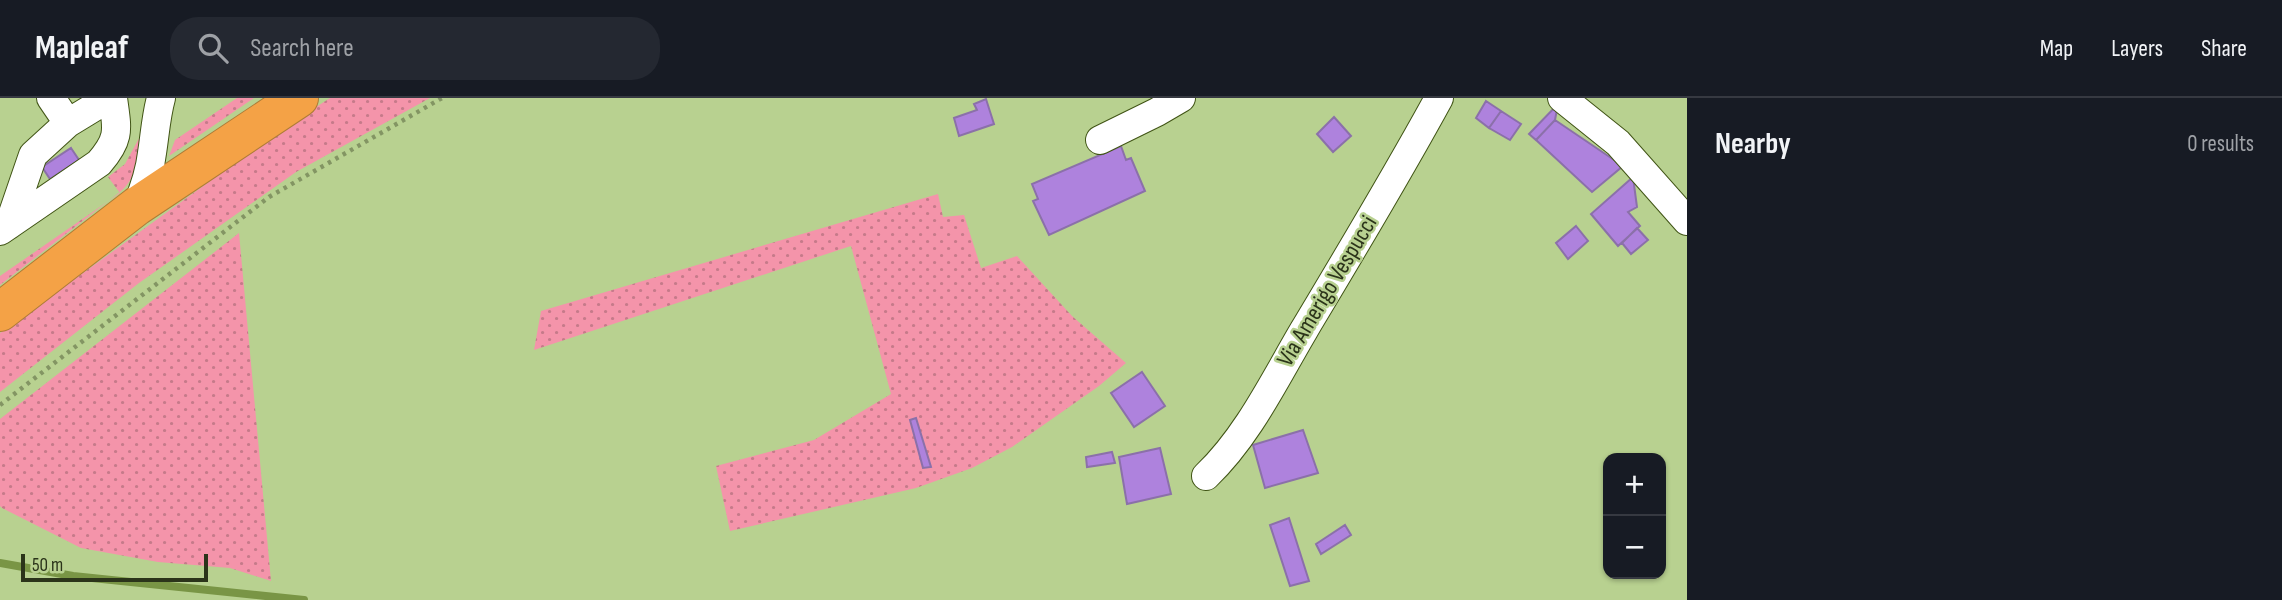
<!DOCTYPE html>
<meta charset="utf-8">
<style>
:root{--surface:#171b24;--page:#242831;--text:#f1f3f6;--muted:#9ea1a6;--line:#363941}
body{margin:0;font-family:"Sofia Sans Condensed",sans-serif;background:var(--page);color:var(--text)}
.controls{position:absolute;right:21px;bottom:21px;display:grid;overflow:hidden;border-radius:14px;box-shadow:0 2px 5px #0004}
.controls button{width:63px;height:63px;display:grid;place-items:center;padding:0;border:0;border-bottom:2px solid var(--line);background:var(--surface);color:var(--text);font:35px sans-serif}
.scale{position:absolute;left:21px;bottom:18px;width:187px;box-sizing:border-box;padding-left:7px;border:4px solid #2b341a;border-top:0;font-size:19px;line-height:24px;white-space:nowrap;color:#2b341a;-webkit-text-stroke:5px #b8d190;paint-order:stroke}
.list{margin:0;padding:0;list-style:none}
h2{display:flex;justify-content:space-between;align-items:center;height:91px;margin:0;padding:0 28px;font-size:30px}
h2 small{font-size:23px;font-weight:400;color:var(--muted)}
.icon{flex:none;width:38px;height:38px;fill:none;stroke:currentColor;stroke-width:2;stroke-linecap:round;stroke-linejoin:round}
.map{position:relative;flex:none;width:1687px;height:502px;overflow:hidden}
header{display:flex;align-items:center;gap:42px;box-sizing:border-box;height:98px;padding:0 35px;background:var(--surface);border-bottom:2px solid var(--line)}
header strong{font-size:33px}
nav{display:flex;gap:38px;margin-inline-start:auto;font-size:24px}
.search{width:490px;height:63px;background:var(--page);display:flex;align-items:center;gap:18px;box-sizing:border-box;padding:0 24px;border-radius:28px;color:var(--muted);font-size:26px}
main{display:flex}
aside{flex:1;background:var(--surface)}
.map>svg:first-child{display:block}
</style>
<header>
<strong>Mapleaf</strong>
<div class="search"><svg class="icon" aria-label="search" viewBox="0 0 24 24"><circle cx="10" cy="10" r="6"/><path d="M15 15l6 6"/></svg>Search here</div>
<nav><a>Map</a><a>Layers</a><a>Share</a></nav>
</header>
<main>
<div class="map">
<svg width="1687" height="502" viewBox="0 0 1687 502">
<defs>
<pattern id="grass-dots" width="8" height="8" patternUnits="userSpaceOnUse" patternTransform="scale(1.75)"><rect width="8" height="8" fill="#f494aa"/><path d="M2 2h.1M6 6h.1" fill="none" stroke="#c67a8a" stroke-width="1.8" stroke-linecap="round"/></pattern>
</defs>
<rect width="100%" height="100%" fill="#b8d190"/>
<path fill="url(#grass-dots)" d="M237,0H254L169,58L175,42Z
M330,0H430L296,74L139,185L0,294V235L282,31Z
M143,33C143,54 137,80 120,94L0,187V178L120,95L108,79L125,66Z
M938,96L943,119L964,117L981,170L1017,158L1072,218L1126,265L1099,288L1012,349L972,370L916,390L730,433L716,368L814,342L891,296L851,148L534,252L541,213Z
M239,135L271,483L230,470L158,464L81,450L2,410L0,408V321Z"/>
<g fill="none" stroke-linecap="round" stroke-linejoin="round">
<path stroke="#799545" stroke-width="8" d="M0,465L73,478L304,502"/>
</g>
<path fill="#ae82dd" stroke="#8b70a9" stroke-width="2" d="M986,1L994,26L959,38L954,20L977,12L974,6Z
M1486,3L1501,13L1489,30L1476,20Z
M1558,6L1555,22L1536,42L1529,36Z
M1501,13L1521,26L1510,42L1489,30Z
M1334,19L1351,38L1333,54L1317,36Z
M1555,22L1623,68L1592,94L1536,42Z
M1121,48L1126,62L1131,60L1145,93L1049,137L1033,103L1038,101L1032,86Z
M71,50L79,62L50,81L42,69Z
M1633,79L1637,109L1628,114L1640,128L1618,148L1591,116Z
M1576,128L1588,143L1568,161L1556,145Z
M1637,130L1648,142L1631,156L1622,145Z
M1142,274L1165,308L1134,329L1111,295Z
M916,320L931,369L923,370L910,322Z
M1303,332L1318,375L1265,390L1253,347Z
M1160,350L1171,396L1127,406L1119,359Z
M1112,354L1115,365L1087,369L1086,359Z
M1289,420L1309,483L1290,488L1270,427Z
M1345,427L1351,437L1321,456L1316,446Z"/>
<g fill="none" stroke-linecap="round" stroke-linejoin="round">
<g stroke="#405415" stroke-width="30">
<path id="minor" d="M51,0L68,25
M1562,0L1618,45L1687,123
M1100,42L1157,14L1181,0
M137,108C144,91 150,73 152,55C155,36 156,18 161,0
M9,127L33,57L68,25L109,0
M0,133L99,65C121,40 117,31 113,0
M1206,378C1248,338 1275,281 1304,232C1350,155 1396,79 1439,0"/>
</g>
<g stroke="#ae7c37" stroke-width="40">
<path id="highway" d="M0,214L137,108L299,0"/>
</g>
<path stroke="#839563" stroke-width="4.5" stroke-dasharray="3.5 5" stroke-linecap="butt" d="M0,307L269,99L442,0"/>
<use href="#minor" stroke="#fff" stroke-width="28"/>
<use href="#highway" stroke="#f4a246" stroke-width="38"/>
</g>
<g text-anchor="middle" dominant-baseline="central" stroke-width="5" stroke-linejoin="round" paint-order="stroke">
<g font-size="24" fill="#2b341a" stroke="#b8d190">
<text transform="translate(1327 193) rotate(-59)">Via Amerigo Vespucci</text>
</g>
</g>
</svg>
<div class="controls">
<button>+</button>
<button>−</button>
</div>
<div class="scale">50 m</div>
</div>
<aside>
<h2>Nearby<small>0 results</small></h2>
<ul class="list">
</ul>
</aside>
</main>
